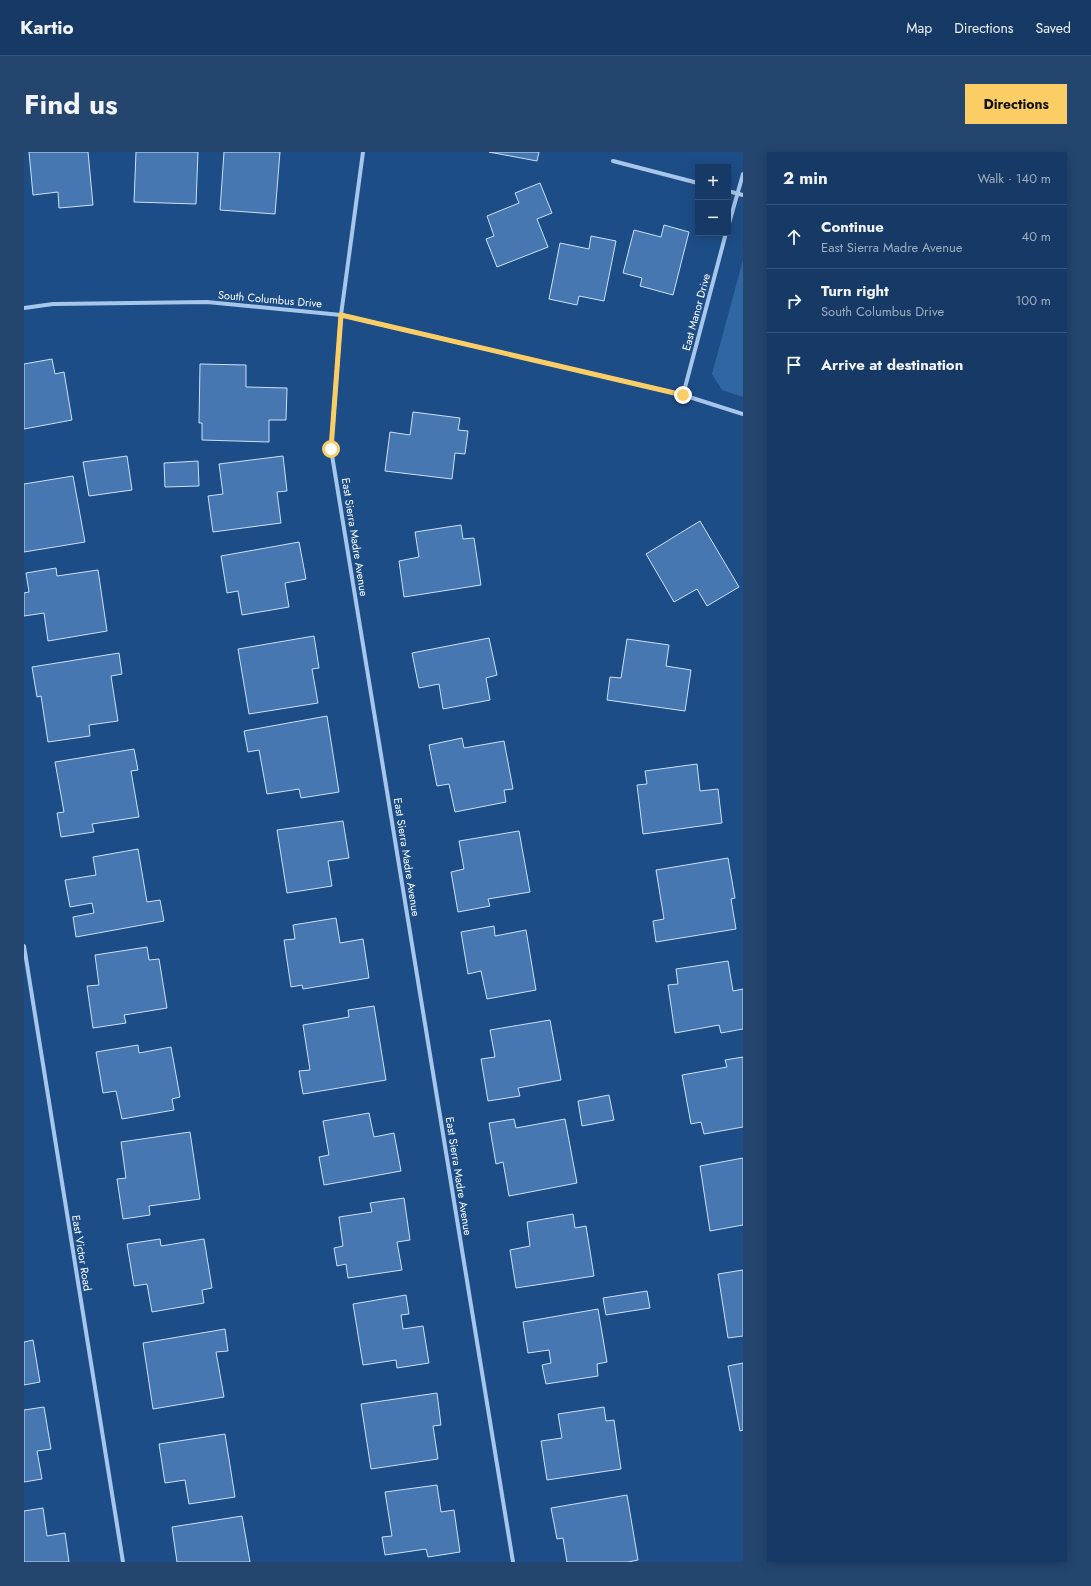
<!DOCTYPE html>
<meta charset="utf-8">
<style>
:root{--surface:#163a65;--page:#23456e;--text:#f1f3f6;--muted:#9eadbf;--line:#355479;--accent:#face65}
body{margin:0;font-family:Jost,sans-serif;background:var(--page);color:var(--text)}
.controls{position:absolute;right:12px;top:12px;display:grid;overflow:hidden;border-radius:0px;box-shadow:0 2px 10px #0003}
.controls button{width:36px;height:36px;display:grid;place-items:center;padding:0;border:0;border-bottom:1px solid var(--line);background:var(--surface);color:var(--text);font:20px sans-serif}
.stop{position:absolute;width:12px;height:12px;margin:-9px;border:3px solid #face65;border-radius:50%;background:#fff}
.stop.end{background:#face65;border-color:#fff;box-shadow:0 1px 4px #0008}
.list{margin:0;padding:0;list-style:none}
h2{display:flex;justify-content:space-between;align-items:center;height:52px;margin:0;padding:0 16px;font-size:17px}
h2 small{font-size:13px;font-weight:400;color:var(--muted)}
.list li{display:grid;grid-template-columns:26px 1fr auto;gap:12px;align-items:center;box-sizing:border-box;height:64px;padding:0 16px;border-top:1px solid var(--line)}
.list b{display:block;font-size:15px;white-space:nowrap}
.list p{margin:0;font-size:13px;white-space:nowrap;color:var(--muted)}
.list em{font-size:13px;font-style:normal;color:var(--muted)}
.icon{flex:none;width:22px;height:22px;fill:none;stroke:currentColor;stroke-width:2;stroke-linecap:round;stroke-linejoin:round}
.map{position:relative;flex:none;width:719px;height:1410px;overflow:hidden;border-radius:0px}
header{display:flex;align-items:center;gap:24px;box-sizing:border-box;height:56px;padding:0 20px;background:var(--surface);border-bottom:1px solid var(--line)}
header strong{font-size:19px}
nav{display:flex;gap:22px;margin-inline-start:auto;font-size:14px}
.intro{display:flex;align-items:center;justify-content:space-between;box-sizing:border-box;height:96px;padding:0 24px}
h1{margin:0;font-size:28px}
.button{padding:10px 18px;border-radius:0px;background:var(--accent);color:#111;font-size:14px;font-weight:700}
main{display:flex;gap:24px;padding:0 24px}
aside{flex:1;background:var(--surface);border-radius:0px;box-shadow:0 2px 10px #0003}
.map>svg:first-child{display:block}
</style>
<header>
<strong>Kartio</strong>
<nav><a>Map</a><a>Directions</a><a>Saved</a></nav>
</header>
<div class="intro"><h1>Find us</h1><a class="button">Directions</a></div>
<main>
<div class="map">
<svg width="719" height="1410" viewBox="0 0 719 1410">
<rect width="100%" height="100%" fill="#1d4d87"/>
<path fill="#3166a5" d="M719,108V245L698,238L688,222Z"/>
<path fill="#4677b0" stroke="#cce0f8" d="M5,0H64L69,53L35,56L34,40L9,43Z
M112,0H174L172,52L110,50Z
M200,0H256L251,62L196,58Z
M465,0H515L513,9Z
M516,31L528,61L513,67L524,95L473,115L462,87L470,84L463,64L495,51L491,41Z
M640,73L665,80L649,143L616,134L618,126L599,121L610,78L637,85Z
M567,84L592,89L580,149L555,144L553,153L525,147L536,91L565,97Z
M28,207L31,222L40,220L48,268L0,277V212Z
M176,212L222,213V235L263,236L262,268H245V290L178,288V271H175Z
M389,260L436,266L434,278L444,279L441,302L431,301L428,327L361,319L366,280L386,283Z
M103,304L108,338L65,344L59,310Z
M259,304L263,339L253,340L257,371L189,380L184,344L199,342L195,312Z
M174,309L175,334L141,335L140,311Z
M49,324L61,390L0,400V332Z
M676,369L715,435L683,454L673,437L650,450L622,402Z
M437,373L439,387L450,386L457,433L380,445L375,409L395,405L391,380Z
M275,390L282,427L261,431L265,455L218,463L214,439L203,441L197,404Z
M32,416L33,424L74,418L83,479L24,489L20,461L0,464V441L5,440L2,421Z
M290,484L295,516L288,517L294,551L225,562L214,497Z
M465,486L473,523L462,526L466,548L419,557L415,532L395,536L388,501Z
M603,487L645,493L642,514L667,518L661,559L583,548L586,525L597,526Z
M95,501L98,522L87,524L94,569L65,573L66,584L24,590L17,544L13,545L8,515Z
M303,564L315,640L277,646L275,637L243,642L235,598L224,600L220,579Z
M438,586L440,596L480,589L489,637L480,638L482,650L431,660L425,632L413,634L405,593Z
M110,597L114,618L107,619L115,665L68,672L70,680L37,685L33,661L40,660L31,610Z
M673,612L676,639L694,637L698,671L619,682L613,633L623,632L621,619Z
M319,669L325,706L304,709L308,734L263,741L253,678Z
M495,679L506,740L464,747L466,754L434,760L427,720L440,717L435,689Z
M114,697L123,750L136,748L140,769L52,785L49,765L70,761L68,751L46,755L41,728L72,723L69,705Z
M704,706L711,746L707,747L712,777L632,790L629,769L640,767L632,718Z
M312,766L316,791L339,787L345,826L279,837L278,833L267,835L260,788L271,787L269,773Z
M470,774L471,784L502,778L512,838L463,847L457,819L444,822L437,780Z
M123,795L125,808L135,807L143,856L100,863L102,871L69,876L63,834L75,833L71,803Z
M704,809L709,839L719,837V877L697,881L695,873L651,881L644,833L654,832L652,817Z
M350,854L362,928L279,942L275,919L286,918L279,873L325,865L324,858Z
M526,868L537,928L494,936L496,944L464,949L457,907L471,905L466,878Z
M114,893L115,901L147,895L156,945L148,947L150,958L98,967L92,939L79,941L72,900Z
M719,905V975L680,982L677,970L667,972L658,923L703,915L701,908Z
M585,943L590,968L558,974L554,949Z
M345,961L350,985L370,981L377,1019L300,1033L295,1005L305,1003L299,969Z
M490,967L492,976L541,967L553,1031L485,1044L479,1010L472,1012L465,971Z
M166,980L176,1047L125,1054L126,1063L99,1067L93,1027L102,1026L97,990Z
M719,1006V1073L686,1079L676,1014Z
M380,1046L386,1088L373,1090L378,1118L324,1126L322,1112L313,1114L310,1096L319,1094L315,1065L348,1060L346,1051Z
M549,1062L551,1076L562,1074L570,1124L492,1136L486,1098L506,1094L503,1070Z
M136,1087L137,1094L180,1087L188,1136L178,1138L180,1151L128,1160L123,1132L110,1134L103,1092Z
M719,1118V1184L704,1186L694,1122Z
M623,1139L626,1156L582,1163L579,1146Z
M382,1143L385,1162L377,1163L379,1177L399,1174L405,1211L373,1216L372,1208L339,1213L329,1152Z
M574,1157L583,1210L573,1212L574,1224L522,1232L518,1213L527,1211L525,1198L504,1201L499,1170Z
M201,1177L204,1199L192,1200L200,1245L129,1257L119,1191Z
M9,1188L16,1230L0,1233V1190Z
M719,1211V1278L716,1279L704,1214Z
M413,1241L417,1273L409,1274L414,1307L347,1317L337,1252Z
M20,1255L27,1297L13,1299L18,1327L0,1330V1258Z
M580,1255L582,1269L590,1268L597,1317L523,1328L517,1289L538,1286L534,1262Z
M201,1282L211,1345L165,1352L161,1328L141,1331L135,1292Z
M413,1333L417,1360L430,1358L436,1400L404,1405L402,1397L361,1403L358,1385L368,1384L361,1340Z
M603,1343L614,1408L604,1410H543L539,1386L533,1387L527,1356Z
M19,1356L23,1384L41,1381L45,1410H0V1359Z
M218,1364L226,1410H153L148,1375Z"/>
<g fill="none" stroke-linecap="round" stroke-linejoin="round">
<path stroke="#a7c6eb" stroke-width="4" d="M339,0L317,163L307,297L489,1410
M589,9L674,31
M704,39L719,43
M704,75L719,22
M0,156L29,152L183,150L317,163L659,243L719,262
M659,243L702,81
M0,794L99,1410"/>
</g>
<g fill="none" stroke-linecap="round" stroke-linejoin="round">
<path stroke="#face65" stroke-width="5" d="M307,297L317,163L659,243"/>
</g>
<g text-anchor="middle" dominant-baseline="central" stroke-width="3.5" stroke-linejoin="round" paint-order="stroke">
<g font-size="11" fill="#fff" stroke="#1d4d87">
<text transform="translate(246 147) rotate(5)">South Columbus Drive</text>
<text transform="translate(672 160) rotate(-75)">East Manor Drive</text>
<text transform="translate(331 385) rotate(81)">East Sierra Madre Avenue</text>
<text transform="translate(383 705) rotate(81)">East Sierra Madre Avenue</text>
<text transform="translate(435 1024) rotate(81)">East Sierra Madre Avenue</text>
<text transform="translate(58 1101) rotate(81)">East Victor Road</text>
</g>
</g>
</svg>
<div class="controls">
<button>+</button>
<button>−</button>
</div>
<div class="stop" style="left:307px;top:297px"></div>
<div class="stop end" style="left:659px;top:243px"></div>
</div>
<aside>
<h2>2 min<small>Walk · 140 m</small></h2>
<ul class="list">
<li><svg class="icon" aria-label="ahead" viewBox="0 0 24 24"><path d="M12 20V5M6 11l6-6 6 6"/></svg><div><b>Continue</b><p>East Sierra Madre Avenue</p></div><em>40 m</em></li>
<li><svg class="icon" aria-label="right" viewBox="0 0 24 24"><path d="M7 20v-9h11M14 6l5 5-5 5"/></svg><div><b>Turn right</b><p>South Columbus Drive</p></div><em>100 m</em></li>
<li><svg class="icon" aria-label="arrive" viewBox="0 0 24 24"><path d="M6 21V4h12l-3 4 3 4H6"/></svg><div><b>Arrive at destination</b></div></li>
</ul>
</aside>
</main>
